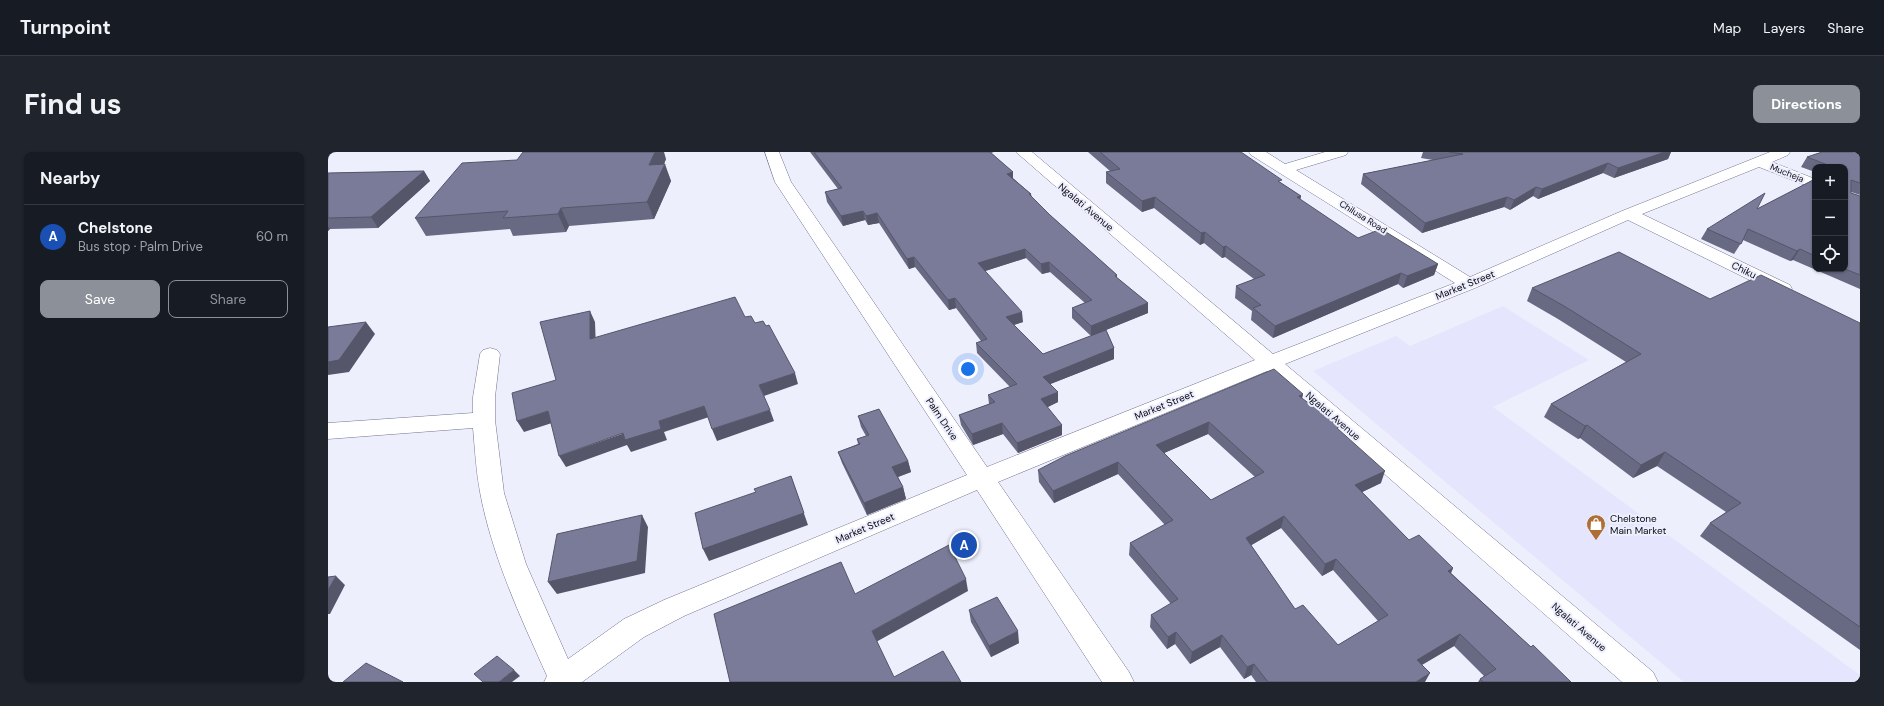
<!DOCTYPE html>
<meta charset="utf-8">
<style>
:root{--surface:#171b24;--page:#20242c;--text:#f1f3f6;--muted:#9ea1a6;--line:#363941;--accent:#8c9099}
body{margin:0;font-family:"DM Sans",sans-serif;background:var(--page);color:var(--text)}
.controls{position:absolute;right:12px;top:12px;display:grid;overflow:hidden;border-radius:8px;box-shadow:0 1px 3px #0004}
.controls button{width:36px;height:36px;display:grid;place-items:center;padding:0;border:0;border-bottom:1px solid var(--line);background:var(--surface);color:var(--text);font:20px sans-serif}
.you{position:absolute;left:640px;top:217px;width:14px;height:14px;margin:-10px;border:3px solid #fff;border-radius:50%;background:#1a73e8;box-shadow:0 0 0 6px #1a73e833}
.badge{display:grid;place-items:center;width:26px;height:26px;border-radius:50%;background:var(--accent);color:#fff;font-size:13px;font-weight:700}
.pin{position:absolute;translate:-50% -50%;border:2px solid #fff;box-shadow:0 1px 4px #0006}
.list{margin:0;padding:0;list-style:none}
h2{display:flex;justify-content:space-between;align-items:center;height:52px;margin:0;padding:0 16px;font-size:17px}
h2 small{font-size:13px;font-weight:400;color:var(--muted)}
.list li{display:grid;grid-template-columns:26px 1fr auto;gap:12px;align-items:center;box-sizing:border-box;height:64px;padding:0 16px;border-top:1px solid var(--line)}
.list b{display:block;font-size:15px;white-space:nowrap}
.list p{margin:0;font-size:13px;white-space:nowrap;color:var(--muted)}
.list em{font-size:13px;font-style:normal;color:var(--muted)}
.actions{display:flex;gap:8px;padding:12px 16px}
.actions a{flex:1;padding:9px 0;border:1px solid var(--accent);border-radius:8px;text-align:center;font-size:14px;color:var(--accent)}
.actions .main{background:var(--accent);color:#fff}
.icon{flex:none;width:22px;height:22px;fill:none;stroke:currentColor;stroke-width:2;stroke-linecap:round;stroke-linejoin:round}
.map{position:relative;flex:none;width:1532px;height:530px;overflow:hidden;border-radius:8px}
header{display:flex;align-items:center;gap:24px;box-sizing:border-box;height:56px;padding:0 20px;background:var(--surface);border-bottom:1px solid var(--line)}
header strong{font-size:19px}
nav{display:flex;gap:22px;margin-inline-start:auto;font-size:14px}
.intro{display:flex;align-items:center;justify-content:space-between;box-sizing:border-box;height:96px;padding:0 24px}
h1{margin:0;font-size:28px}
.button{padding:10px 18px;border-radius:8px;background:var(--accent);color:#fff;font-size:14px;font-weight:700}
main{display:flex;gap:24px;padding:0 24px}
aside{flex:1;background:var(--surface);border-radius:8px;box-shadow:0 1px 3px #0004}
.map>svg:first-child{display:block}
</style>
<header>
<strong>Turnpoint</strong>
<nav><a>Map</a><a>Layers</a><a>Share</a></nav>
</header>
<div class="intro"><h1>Find us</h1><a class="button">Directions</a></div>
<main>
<aside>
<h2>Nearby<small></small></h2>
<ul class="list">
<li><span class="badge" style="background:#1a4fb4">A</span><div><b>Chelstone</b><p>Bus stop · Palm Drive</p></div><em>60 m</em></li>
</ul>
<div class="actions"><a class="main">Save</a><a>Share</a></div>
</aside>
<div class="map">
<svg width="1532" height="530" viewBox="0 0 1532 530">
<rect width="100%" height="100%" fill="#eeeffd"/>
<path fill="#e5e6fe" d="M1175,154L1261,208L1165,255L1532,523V530H1356L985,219L1068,184L1082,194Z"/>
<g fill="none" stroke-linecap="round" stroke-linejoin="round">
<g stroke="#727390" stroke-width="1">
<path id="minor" d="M437,0H451L463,30L659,315L927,208L688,0H704L945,202L1127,131L923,3L921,0H938L957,12L997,0H1020L1018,3L968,18L1142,125L1294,59L1442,0H1462L1460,3L1444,10L1487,27V37L1431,15L1314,62L1462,133L1464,137L1462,141L1455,143L1448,141L1300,68L1147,136L957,212L1325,520L1330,530H1294L939,219L670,330L801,520L806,530H774L649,338L356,464L316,485L254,530H216L219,524C192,464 164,404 152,340C148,319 147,298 145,276L0,287V271L145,261V245L152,202L155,198L162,196L169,198L172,202L167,245V268L176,341L198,412L240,507L296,467L336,448L639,323L447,30Z"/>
</g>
<use href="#minor" fill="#fff" fill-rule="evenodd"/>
</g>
<path fill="#686a83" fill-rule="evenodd" d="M482,0H666L663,1L685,20V26L703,42L704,45L722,63L789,123V126L820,151V161L778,178L786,196V207L722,232L730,250L719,255L734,273V283L690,301L675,282L645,293L633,273L631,263L661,252L660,243L682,235L649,201L648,191L653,189L628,156L621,158L587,115L581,117L551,71L540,73L537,68L515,74L499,50L497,40L510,37ZM698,106L714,122L722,120L757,151L744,156V166L763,184L715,202L686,173L695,170L657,119Z
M760,0H913L953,31L973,44L972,48L1030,86L1110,112L1106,123L1075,136L1070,132L945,186L923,168L924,159L907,146L908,134L926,127L897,105L894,106L876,91L872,93L826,56L814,60L778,31V20L782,19Z
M1095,0H1343L1340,7L1286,26L1275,21L1210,47L1205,44L1182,58L1176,55L1094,81L1033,32L1035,22L1105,8L1093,6Z
M1532,0V43L1523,40V41L1532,44V137L1465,108L1462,109L1415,88L1406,102L1373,87L1379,77L1429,57L1487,27V117H1517V15H1487V20L1473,15L1479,5Z
M338,7L336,12L343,29L326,67L241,74L238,80L185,84L182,77L98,84L87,66Z
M96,19L102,29L50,76L2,77L0,79V21Z
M1204,136L1382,147L1532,171V498L1372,384L1382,371L1398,360L1329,314L1305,326L1252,286L1250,287L1216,265L1223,252L1298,210L1230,167L1199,149Z
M975,242L974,247L1011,278L1053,331L1034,340L1081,388L1125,416L1123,421L1203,495L1243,530H1150L1152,527L1156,524L1126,494L1094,513L1097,530H928L923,523L916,527L892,495L862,512L847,492L839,497L822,475L823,463L843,452L801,403L802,391L837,373L790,322L726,351L711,330L710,318ZM880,282L927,325L883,348L836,301ZM953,376L994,424L1005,418L1050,469L1010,493L967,457L923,393Z
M530,264L580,309L583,320L570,325L575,335L578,347L539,363L514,311L510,300L530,292L529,287L538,284L533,275Z
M641,458L691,491L663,505L643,470Z"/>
<path fill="#55566a" d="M327,0H336L338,7L328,30L321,13Z
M1337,0H1343L1340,7L1286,26L1290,16Z
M1280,11L1275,21L1210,47L1214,37Z
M337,12L343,29L326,67L319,50Z
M96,19L102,29L50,76L43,65Z
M685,20V29L679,22Z
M1208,35L1205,44L1182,58L1186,48Z
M973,44L971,55L969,45Z
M827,45L826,56L814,60V49Z
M1179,45L1176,55L1094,81L1097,71Z
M233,56L241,74L238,80L230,62Z
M535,59L537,68L515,74L513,64Z
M549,61L551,71L540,73L538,64Z
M0,74L2,77L0,79Z
M877,80L876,91L872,93L873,81Z
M898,94L897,105L894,106L895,95Z
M697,97L698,106L651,121L650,111Z
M1472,97L1465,108L1462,109L1469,99Z
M586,105L587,115L581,117L579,107Z
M721,110L722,120L714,122L713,112Z
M1110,112L1106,123L1075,136L1079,124Z
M1073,121L1070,132L945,186L947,174Z
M627,146L628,156L621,158L620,148Z
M820,151V161L763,184V174Z
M262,159L267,170L268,198L262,187Z
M694,160L695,170L679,175L678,165Z
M38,170L47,182L21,220L0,223V210Z
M786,196V207L715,235V225Z
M467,221L470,232L436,244L431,233Z
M730,240V250L714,258L713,247Z
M975,242L972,254L971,244Z
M376,254L381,265L336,280L339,288L303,300L299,293L238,315L231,304L331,269Z
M442,258L446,269L389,289L384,277Z
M220,259L227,270L196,280L189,269Z
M881,270L880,282L827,305L828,293Z
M674,271L675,282L645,293L644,282Z
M734,273V283L690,301L689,291Z
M1259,273L1252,286L1250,287L1257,274Z
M1337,300L1329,314L1305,326L1313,313Z
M580,309L583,320L567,326L564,315Z
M790,310V322L726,351L725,339Z
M1057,319L1053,331L1024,345L1027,333Z
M463,324L480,373L381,409L375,397Z
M575,335L578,347L539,363L536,351Z
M314,363L320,375L317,421L229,442L220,430Z
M956,364L953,376L915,398L918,386Z
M1008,407L1005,418L994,424L997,412Z
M1125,416L1120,428V419Z
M8,424L17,433L2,462H0V438Z
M638,427L640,439L548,490L544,479Z
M690,479L691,491L663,505L661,494Z
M848,480L847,492L839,497L840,485Z
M1132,482L1126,494L1083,519L1089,508Z
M894,483L892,495L862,512L864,500Z
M926,512L923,523L916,527L919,515Z
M186,518L192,524L184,530H171Z
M1102,521L1097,530H1088Z"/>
<path fill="#797b98" stroke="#55566a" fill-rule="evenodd" d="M195,0H327L321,13L337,12L319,50L233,56L230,62L175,66L180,59L87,66L134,11L189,8Z
M486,0H662L685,20L679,22L703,42H701L722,63L789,123L787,124L820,151L763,174L744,156L764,148L721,110L713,112L697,97L650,111L694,160L678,165L715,202L778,178L786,196L715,225L730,240L713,247L734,273L689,291L674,271L644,282L631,263L667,250L660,243L689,232L648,191L659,187L627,146L620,148L586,105L579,107L549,61L538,64L535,59L513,64L497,40L514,36Z
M772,0H913L954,28L950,29L973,44L969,45L1030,86L1053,77L1110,112L1079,124L1073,121L947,174L925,156L933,153L908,134L937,123L898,94L895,95L877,80L873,81L827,45L814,49L778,20L792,17Z
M1121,0H1337L1290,16L1280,11L1214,37L1208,35L1186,48L1179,45L1097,71L1035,22L1135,2Z
M1494,0H1532V31L1523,28V41L1532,44V123L1517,117V15H1505L1479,5Z
M96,19L43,65L0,66V21Z
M1487,27V104L1472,97L1469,99L1420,77L1413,92L1379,77L1437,41L1429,57Z
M1291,100L1382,147L1433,123L1532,171V475L1382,371L1413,351L1337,300L1313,313L1259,273L1257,274L1223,252L1313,202L1236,154L1204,136Z
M407,145L417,165L423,164L427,171L435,169L438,174L441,173L467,221L431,233L442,258L384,277L376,254L331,269L333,277L297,288L295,281L231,304L220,259L189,269L184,241L228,228L212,170L262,159V187Z
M38,170L11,208L0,210V175Z
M946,217L975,242L971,244L1012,274L1009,276L1057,319L1027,333L1081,388L1091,383L1125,416L1120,419L1203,495L1205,493L1243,530H1155L1152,527L1168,517L1132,482L1089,508L1102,521L1088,530H940L926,512L919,515L894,483L864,500L848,480L840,485L823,463L850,447L802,391L845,368L790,310L725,339L710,318L737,304ZM881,270L936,320L883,348L828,293ZM956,364L997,412L1008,407L1060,463L1010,493L975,453L967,457L918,386Z
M551,257L580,309L564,315L575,335L536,351L510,300L532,292L529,287L541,283L530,264Z
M463,324L476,361L375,397L367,361L428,340L426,337Z
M314,363L309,409L220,430L229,382Z
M621,393L638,427L544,479L566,525L615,499L633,530H402L386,462L513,410L527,442Z
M8,424L0,438V425Z
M669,445L690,479L661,494L641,458Z
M169,504L186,518L171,530H155L146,522Z
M38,511L75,530H15Z"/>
<defs>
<g id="shop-pin" transform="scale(1)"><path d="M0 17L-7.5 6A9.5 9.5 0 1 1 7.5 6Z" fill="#ae6e36" stroke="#eeeffd"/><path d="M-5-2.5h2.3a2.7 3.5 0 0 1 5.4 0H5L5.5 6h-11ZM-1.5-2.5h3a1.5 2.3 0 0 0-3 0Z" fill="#fff"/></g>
</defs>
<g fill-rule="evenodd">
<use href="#shop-pin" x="1268" y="372"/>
</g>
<g text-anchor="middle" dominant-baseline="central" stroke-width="4" stroke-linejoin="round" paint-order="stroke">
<g font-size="9" fill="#0a0a15" stroke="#eeeffd">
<text transform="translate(1459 21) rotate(22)">Mucheja</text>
<text transform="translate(1035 65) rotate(32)">Chilusa Road</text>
</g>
<g font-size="10" fill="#0a0a15" stroke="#eeeffd">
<text transform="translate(758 55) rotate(40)">Ngalati Avenue</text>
<text transform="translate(1416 118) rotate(26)">Chiku</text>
<text transform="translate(1137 133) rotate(-22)">Market Street</text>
<text transform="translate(836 253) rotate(-22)">Market Street</text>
<text transform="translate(1005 264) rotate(41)">Ngalati Avenue</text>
<text transform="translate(614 267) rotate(56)">Palm Drive</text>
<text transform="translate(537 376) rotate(-23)">Market Street</text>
<text transform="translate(1251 475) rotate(41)">Ngalati Avenue</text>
</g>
<g font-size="10" fill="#0a0a15" stroke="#eeeffd" text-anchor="start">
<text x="1282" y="366">Chelstone<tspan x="1282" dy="12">Main Market</tspan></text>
</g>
</g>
</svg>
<div class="controls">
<button>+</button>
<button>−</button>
<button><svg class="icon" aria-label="locate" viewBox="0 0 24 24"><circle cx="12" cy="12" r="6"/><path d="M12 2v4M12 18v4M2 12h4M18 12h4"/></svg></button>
</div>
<div class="you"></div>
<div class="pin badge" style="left:636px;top:393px;background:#1a4fb4">A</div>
</div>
</main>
